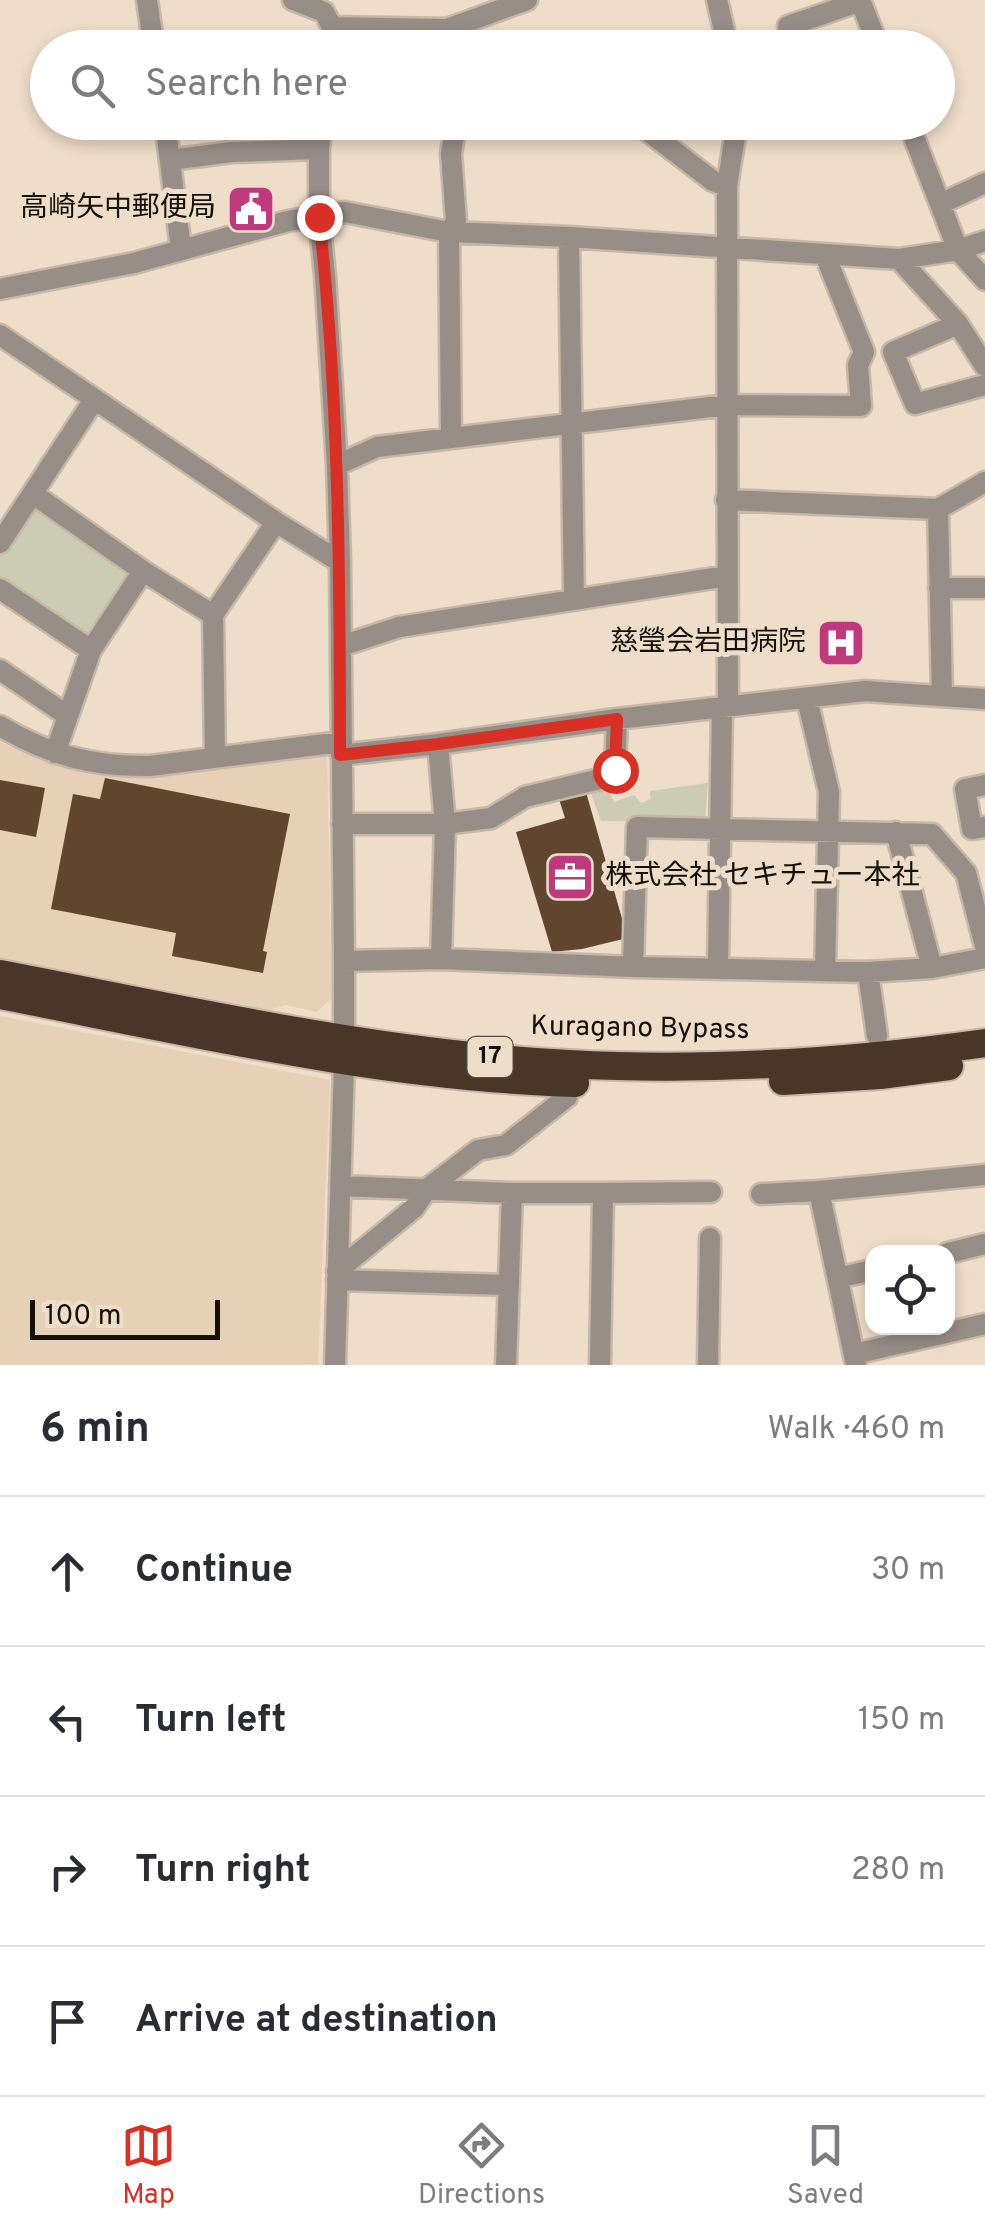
<!DOCTYPE html>
<meta charset="utf-8">
<style>
:root{--surface:#fff;--page:#f7f7f7;--text:#2b2b33;--muted:#7c7c81;--line:#e1e1e2;--accent:#d93025}
body{margin:0;font-family:Overpass,"Noto Sans JP",sans-serif;background:var(--page);color:var(--text)}
.controls{position:absolute;right:30px;bottom:30px;display:grid;overflow:hidden;border-radius:20px;box-shadow:0 5px 15px #0003}
.controls button{width:90px;height:90px;display:grid;place-items:center;padding:0;border:0;border-bottom:2px solid var(--line);background:var(--surface);color:var(--text);font:50px sans-serif}
.scale{position:absolute;left:30px;bottom:25px;width:190px;box-sizing:border-box;padding-left:10px;border:5px solid #150f08;border-top:0;font-size:28px;line-height:35px;white-space:nowrap;color:#150f08;-webkit-text-stroke:8px #eeddc8;paint-order:stroke}
.stop{position:absolute;width:30px;height:30px;margin:-22px;border:8px solid #d93025;border-radius:50%;background:#fff}
.stop.end{background:#d93025;border-color:#fff;box-shadow:0 2px 10px #0008}
.list{margin:0;padding:0;list-style:none}
h2{display:flex;justify-content:space-between;align-items:center;height:130px;margin:0;padding:0 40px;font-size:42px}
h2 small{font-size:32px;font-weight:400;color:var(--muted)}
.list li{display:grid;grid-template-columns:65px 1fr auto;gap:30px;align-items:center;box-sizing:border-box;height:150px;padding:0 40px;border-top:2px solid var(--line)}
.list b{display:block;font-size:38px;white-space:nowrap}
.list em{font-size:32px;font-style:normal;color:var(--muted)}
.icon{flex:none;width:55px;height:55px;fill:none;stroke:currentColor;stroke-width:2;stroke-linecap:round;stroke-linejoin:round}
.map{position:relative;flex:none;width:985px;height:1365px;overflow:hidden}
.search{position:absolute;background:var(--surface);box-shadow:0 5px 15px #0003;left:30px;right:30px;top:30px;height:110px;display:flex;align-items:center;gap:25px;box-sizing:border-box;padding:0 35px;border-radius:55px;color:var(--muted);font-size:38px}
.sheet{height:730px;background:var(--surface)}
nav{display:flex;justify-content:space-around;align-items:center;box-sizing:border-box;height:140px;border-top:2px solid var(--line);background:var(--surface);font-size:28px;color:var(--muted)}
nav a{display:grid;justify-items:center;gap:5px}
nav .on{color:var(--accent)}
.map>svg:first-child{display:block}
</style>
<div class="map">
<svg width="985" height="1365" viewBox="0 0 985 1365">
<rect width="100%" height="100%" fill="#eeddc8"/>
<path fill="#e7d1b6" d="M0,742L40,760L63,767L117,776L141,777L327,754L332,998L317,1012L285,1005L270,1010L0,958Z
M0,1016L330,1080L318,1365H0Z"/>
<path fill="#cbccb3" d="M36,506L131,571L92,639L0,582V554L30,508Z
M708,783L705,822L601,821L589,788L606,785L614,802L634,795L641,803L651,799L650,791Z"/>
<path fill="#60462f" d="M105,778L290,814L263,951L267,952L263,973L172,956L176,933L51,909L73,794L100,799Z
M0,780L45,788L36,837L0,830Z
M586,792L623,922V939L582,949L552,952L516,832L565,818L559,799Z"/>
<g fill="none" stroke-linecap="round" stroke-linejoin="round">
<g stroke="#c7b8a5" stroke-width="25">
<path id="minor" d="M147,0L154,48
M293,0L324,12L332,27L330,48
M717,0L728,48
M860,0L879,48
M332,27L447,29L527,0
M780,48L790,45L788,26L861,1
M165,122L181,249
M322,122L319,149V217L325,275L337,465L340,562L344,961V1062L335,1365
M636,122L713,181L727,186
M908,122L958,250L985,280
M170,160L232,152L319,149
M940,204L985,183
M569,237L574,599
M899,259L958,324L985,366
M0,289L134,263L288,221L345,212L449,232L569,237L899,259L958,250L985,241
M958,324L893,352L915,404L985,385
M0,335L276,522L340,562
M451,437L449,232L456,221L451,154L456,122
M337,465L377,447L727,405L861,406L858,365L864,352L825,255
M33,494L143,571L213,615
M726,500L938,509L985,482
M938,509L942,696
M0,543L94,400
M939,588H985
M0,589L91,650
M341,646L399,627L727,576
M0,670L68,716
M807,699L829,792L825,971
M728,707L727,186L735,136L734,122
M0,726C49,755 93,767 150,766L341,742
M438,744L445,824L441,959
M55,753L91,650L143,571
M341,755L438,744L617,719L865,691L985,699
M215,758L213,615L276,522
M985,785L965,789L972,829L985,827
M342,824H445L491,818L525,797L604,778L615,770L617,719
M896,832L932,968
M344,961L441,959L633,967L868,972L932,968L985,958
M633,967L637,827L932,834L966,873L985,946
M718,969L722,708
M868,972L877,1036
M340,1186L512,1193
M819,1191L856,1365
M603,1193L711,1192
M761,1194L819,1191L985,1175
M948,1253L985,1244
M337,1271L414,1208L427,1189L478,1150L506,1145L567,1097L568,1082
M838,1278L872,1270
M337,1280L507,1285
M854,1354L985,1324
M506,1365L512,1193H603L600,1365
M708,1365L710,1238"/>
</g>
<g stroke="#c7b8a5" stroke-width="32">
<path id="highway" d="M0,974C188,1010 377,1054 569,1064C707,1072 848,1062 985,1043
M0,995C190,1032 380,1077 575,1083
M783,1081L880,1075L949,1066"/>
</g>
<use href="#minor" stroke="#988e88" stroke-width="20"/>
<use href="#highway" stroke="#483629" stroke-width="28"/>
</g>
<g fill="none" stroke-linecap="round" stroke-linejoin="round">
<path stroke="#d93025" stroke-width="12" d="M319,217C339,395 340,575 340,755L438,744L617,719L615,770"/>
</g>
<defs>
<g id="civic-square" transform="scale(2.5)"><rect x="-9" y="-9" width="18" height="18" rx="4" fill="#bf3a7d" stroke="#eeddc8"/><path d="M-.6-6.5H3V-4.5H.6V-3L4-1V1h2V6H-6V1h2V-1L-.6-3ZM-1.2 2.5V6h2.4V2.5Z" fill="#fff"/></g>
<g id="hospital-square" transform="scale(2.5)"><rect x="-9" y="-9" width="18" height="18" rx="4" fill="#bf3a7d" stroke="#eeddc8"/><path d="M-5-5h3v3.5h4V-5h3V5h-3V1.5h-4V5h-3Z" fill="#fff"/></g>
<g id="office-square" transform="scale(2.5)"><rect x="-9" y="-9" width="18" height="18" rx="4" fill="#bf3a7d" stroke="#eeddc8"/><path d="M-6-3h4V-5.5h4V-3h4V5H-6ZM-1-4.5V-3h2v-1.5ZM-6 0V1H6V0Z" fill="#fff"/></g>
</defs>
<g fill-rule="evenodd">
<use href="#civic-square" x="251" y="209"/>
<use href="#hospital-square" x="841" y="643"/>
<use href="#office-square" x="570" y="877"/>
</g>
<g text-anchor="middle" dominant-baseline="central" stroke-width="10" stroke-linejoin="round" paint-order="stroke">
<rect fill="#eeddc8" stroke="#564d42" stroke-width="2.5" x="467.5" y="1037" width="45" height="40" rx="8"/>
<g font-size="25" font-weight="bold" fill="#150f08">
<text x="490" y="1057">17</text>
</g>
<g font-size="28" fill="#150f08" stroke="#eeddc8" text-anchor="end">
<text x="216" y="209">高崎矢中郵便局</text>
<text x="806" y="643">慈瑩会岩田病院</text>
<text x="605" y="877" text-anchor="start">株式会社 セキチュー本社</text>
</g>
<g font-size="28" fill="#150f08" stroke="#eeddc8">
<text transform="translate(640 1029) rotate(1)">Kuragano Bypass</text>
</g>
</g>
</svg>
<div class="controls">
<button><svg class="icon" aria-label="locate" viewBox="0 0 24 24"><circle cx="12" cy="12" r="6"/><path d="M12 2v4M12 18v4M2 12h4M18 12h4"/></svg></button>
</div>
<div class="scale">100 m</div>
<div class="stop" style="left:615px;top:770px"></div>
<div class="stop end" style="left:319px;top:217px"></div>
<div class="search"><svg class="icon" aria-label="search" viewBox="0 0 24 24"><circle cx="10" cy="10" r="6"/><path d="M15 15l6 6"/></svg>Search here</div>
</div>
<section class="sheet">
<h2>6 min<small>Walk · 460 m</small></h2>
<ul class="list">
<li><svg class="icon" aria-label="ahead" viewBox="0 0 24 24"><path d="M12 20V5M6 11l6-6 6 6"/></svg><div><b>Continue</b></div><em>30 m</em></li>
<li><svg class="icon" aria-label="left" viewBox="0 0 24 24"><path d="M17 20v-9H6M10 6l-5 5 5 5"/></svg><div><b>Turn left</b></div><em>150 m</em></li>
<li><svg class="icon" aria-label="right" viewBox="0 0 24 24"><path d="M7 20v-9h11M14 6l5 5-5 5"/></svg><div><b>Turn right</b></div><em>280 m</em></li>
<li><svg class="icon" aria-label="arrive" viewBox="0 0 24 24"><path d="M6 21V4h12l-3 4 3 4H6"/></svg><div><b>Arrive at destination</b></div></li>
</ul>
</section>
<nav>
<a class="on"><svg class="icon" aria-label="map" viewBox="0 0 24 24"><path d="M3 6l6-2 6 2 6-2v14l-6 2-6-2-6 2zM9 4v14M15 6v14"/></svg>Map</a>
<a><svg class="icon" aria-label="directions" viewBox="0 0 24 24"><path d="M12 3l9 9-9 9-9-9zM9 14v-3h6M13 9l2 2-2 2"/></svg>Directions</a>
<a><svg class="icon" aria-label="saved" viewBox="0 0 24 24"><path d="M7 4h10v16l-5-4-5 4z"/></svg>Saved</a>
</nav>
